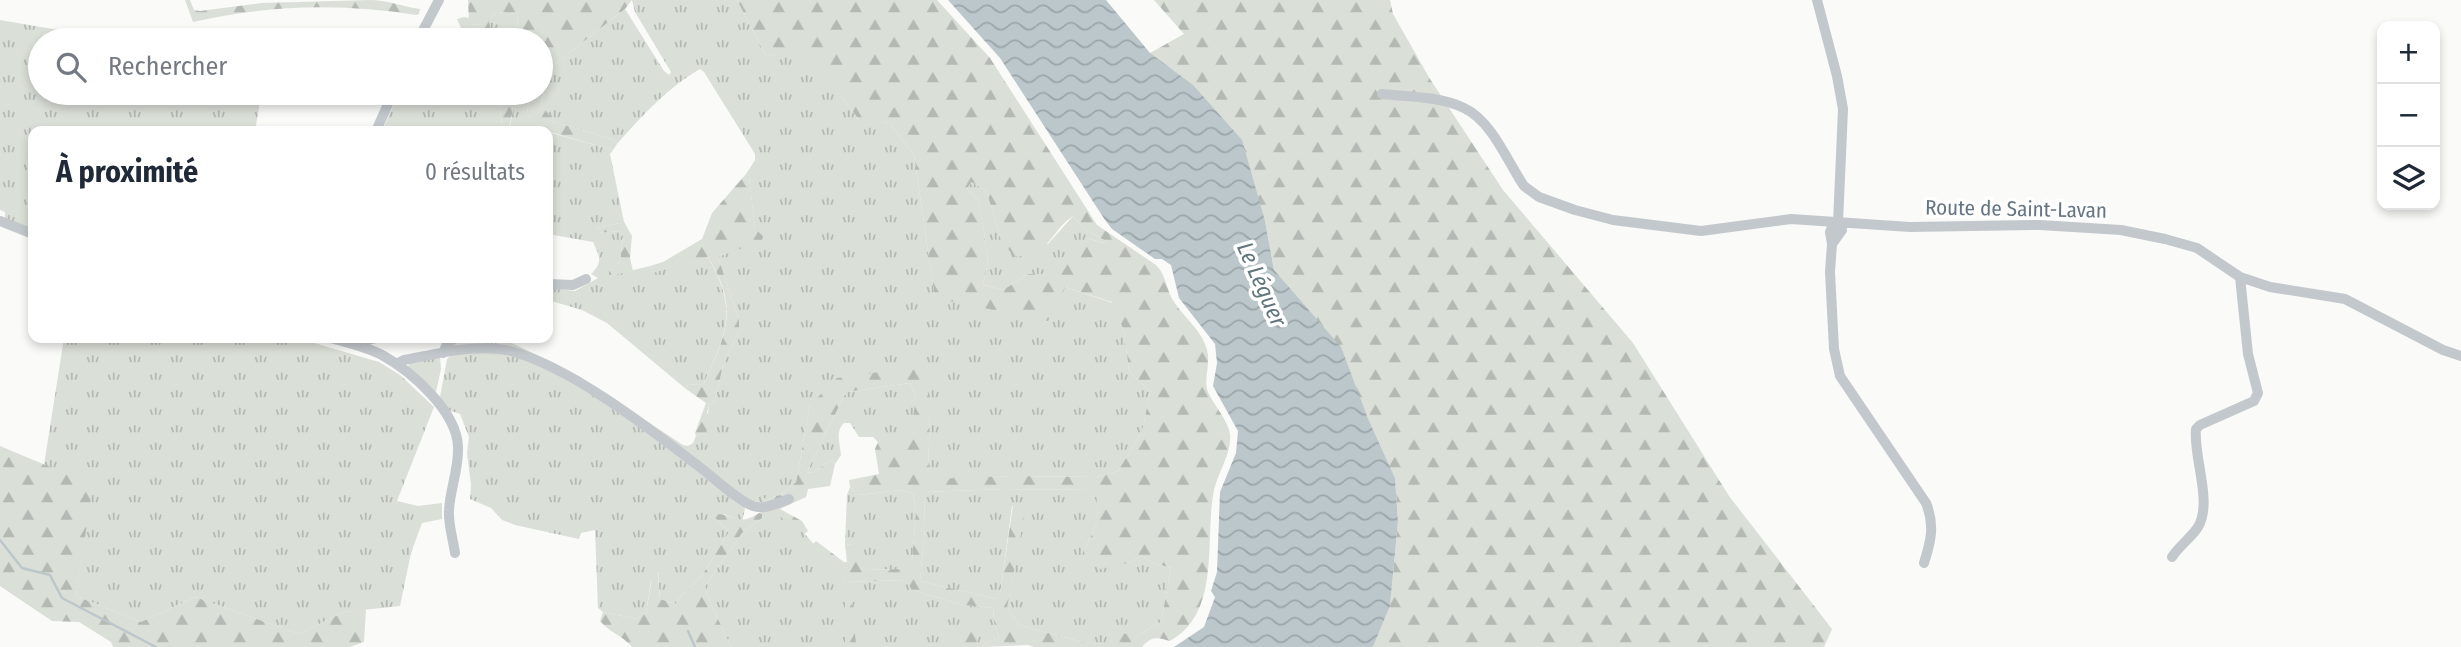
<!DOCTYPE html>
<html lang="fr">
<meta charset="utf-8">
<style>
:root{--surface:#fff;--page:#f6f6f7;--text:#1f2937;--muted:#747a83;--line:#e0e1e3}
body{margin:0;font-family:"Fira Sans Condensed",sans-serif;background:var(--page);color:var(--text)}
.controls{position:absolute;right:21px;top:21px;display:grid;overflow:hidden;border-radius:14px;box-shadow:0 4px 10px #0003}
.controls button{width:63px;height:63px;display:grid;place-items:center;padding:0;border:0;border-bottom:2px solid var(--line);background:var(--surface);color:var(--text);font:35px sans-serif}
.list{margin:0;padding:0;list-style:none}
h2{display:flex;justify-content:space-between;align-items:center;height:91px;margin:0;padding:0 28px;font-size:30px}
h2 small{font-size:23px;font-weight:400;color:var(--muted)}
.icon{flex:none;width:38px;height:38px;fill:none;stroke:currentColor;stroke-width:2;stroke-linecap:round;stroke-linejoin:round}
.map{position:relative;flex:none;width:2461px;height:647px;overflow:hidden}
.search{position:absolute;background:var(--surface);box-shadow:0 4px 10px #0003;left:28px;top:28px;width:525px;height:77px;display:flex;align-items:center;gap:18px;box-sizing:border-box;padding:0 24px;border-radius:38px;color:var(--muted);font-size:26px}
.panel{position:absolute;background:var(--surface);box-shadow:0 4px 10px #0003;left:28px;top:126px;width:525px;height:217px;border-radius:14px}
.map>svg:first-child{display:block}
</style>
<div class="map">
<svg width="2461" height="647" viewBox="0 0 2461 647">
<defs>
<pattern id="grass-tufts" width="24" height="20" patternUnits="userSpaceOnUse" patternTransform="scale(1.75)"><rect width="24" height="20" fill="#dadfd7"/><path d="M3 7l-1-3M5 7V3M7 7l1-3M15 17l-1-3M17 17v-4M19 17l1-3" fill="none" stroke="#b4b9b4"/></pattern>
<pattern id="forest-firs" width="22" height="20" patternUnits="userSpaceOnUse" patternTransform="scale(1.75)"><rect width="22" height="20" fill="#dadfd7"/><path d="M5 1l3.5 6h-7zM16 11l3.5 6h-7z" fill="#b4b9b4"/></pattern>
<pattern id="water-waves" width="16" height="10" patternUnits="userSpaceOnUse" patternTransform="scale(1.75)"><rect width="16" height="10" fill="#bbc7cb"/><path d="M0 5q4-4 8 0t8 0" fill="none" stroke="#9ca6aa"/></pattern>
</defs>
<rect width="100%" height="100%" fill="#fafaf8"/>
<path fill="url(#grass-tufts)" d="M632,0H737L766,56L807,48L858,119L890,123L914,155L935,298L1065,287L1113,303L1124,331L1129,371L1150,392L1142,432L1118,471L1096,477L1011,476L931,480L928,471L930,415L915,367L810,405L796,482L781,495L763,499L765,503L748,500L600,394L513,349H450L460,338H492L514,344L541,357L580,377L683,445L688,446L693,443L696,436L706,433L709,405L714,403L723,366L739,331V319L718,257L763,236L755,230L749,176L746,174L755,160V154L704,72L700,69C666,89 643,115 617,144L615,140L555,122L541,106L547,78L554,65L625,9L664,71L669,75L671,72L635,12Z
M496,12L518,14L516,40H493L489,21Z
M464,17L469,18L470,24L481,25L486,30V40H457L455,32L461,28L457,19Z
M0,20L94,36L164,29L168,40H40V93H258L259,108L255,131H33V231L5,218V212L0,210Z
M399,93H453L487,98L498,96L503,131H382Z
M509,93H530L527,113L546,131H509L513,110Z
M548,132L613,150L610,154L624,222L597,228L599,233L620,231L623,236L620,262L609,271V276L650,266L653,272L708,257C739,311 726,334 703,385L688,384L686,389L607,323L582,310L548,300V288L575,291L598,278L591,274C604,261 599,256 593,242L548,234Z
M971,182L986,190L1001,239L1048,244L1073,216L1084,229L1106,241L1104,243L1087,238L1042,275L1028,274L1003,290L983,285L988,262L984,231L978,200L967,189Z
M64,338H297L379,362L400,375L434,407L397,501L418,506L442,503V519L422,523L411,553L400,606L344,612L299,634L195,597L141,622L76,596L92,486L44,465Z
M478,350L531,360L609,405L744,505L745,509L742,521L724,514L715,518L729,532L701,577L679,598L676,604L660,599L658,571L651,581L646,613L636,619L603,612L598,608L595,530L581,533L579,539L515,525L502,520L491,508L470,499L471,485L467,453L469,437L460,414L448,410L440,397L447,359L450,356Z
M440,357L441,369L436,392L408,368L409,363Z
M910,383L916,395L912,437L910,442H878L873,437H859L850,423H844C835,431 840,444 841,455L835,464L832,460L812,473L807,472L846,392Z
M850,487L859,495L900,490L913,493L916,512L912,563L898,569L865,570L861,568L852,544L845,545L847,495Z
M1004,489L1097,490L1098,521L1084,551L1128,563L1142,556L1154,563L1171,568L1161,622L1135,637L1104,644L1082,642L1019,625L1007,608L1025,507L1012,506L1000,595L996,599L920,581L925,527L924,492Z
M769,509L797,525L847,582L905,580L912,590L963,605L994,608L993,619L999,638L985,643L982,647H731L707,595L705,586L742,533L762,518V514L759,513Z"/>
<path fill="url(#forest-firs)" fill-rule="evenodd" d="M185,0H190L194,10L200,11L262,3L370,0C388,0 403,7 420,9L419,14L416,15C341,3 267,5 193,22Z
M468,0H632L625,9L554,65L547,78L541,105L555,122L615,140L617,144L613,150L543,130L527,113L530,93H541V40H516L518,14L496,12L489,21L493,40H486V30L481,25L469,24Z
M737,0H937L990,58L1097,225L1156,265C1167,276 1166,290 1174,302C1184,317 1203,332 1207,350C1211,364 1203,379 1208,392C1214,406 1228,420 1230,434C1232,453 1218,472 1214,490C1204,540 1222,612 1170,641C1157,637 1151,636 1142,647H1034L1028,645L982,647L985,643L999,638L993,619L994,608L963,605L912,590L905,580L847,582L813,544L816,541L844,562H847L845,545L852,544L862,553L861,568L865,570L898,569L912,562L916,512L913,493L900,490L859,495L850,487L849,480L879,474L875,449L878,442H910L916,395L910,383L846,392L807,472L812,473L832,460L835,464L830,486L808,489L806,497L780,509L802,521L808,531L804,534C790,518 775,520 762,499L781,495L796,482L810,405L837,378L915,367L926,374L930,415L928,471L932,479L1011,476L1096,477L1118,471L1142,432L1150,392L1129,371L1124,331L1112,302L1065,287L1048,321L935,298L914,155L890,123L859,120L807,49L766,56ZM971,182L986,190L1001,239L1014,257C1054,253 1048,233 1073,216L1084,229L1106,241L1103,243L1087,238L1042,274H1028L1003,290L983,285L988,262L984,231L978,200L967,189ZM1004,489L1096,490L1098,521L1084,551L1085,557L1100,569L1128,563L1142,556L1154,563L1171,568L1161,622L1135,637L1117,631L1104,644L1082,642L1019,625L1007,608L1026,507L1013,505L1000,594L996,599L920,581L925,527L924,492Z
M1154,0H1390L1393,14L1430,79L1503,190L1633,343L1729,496L1832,629L1824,647H1373L1390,606L1398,521L1395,478L1367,416L1291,292L1274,270L1265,221L1150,53L1184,34Z
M453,93H509L513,110L508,131H503L498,96L487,98Z
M746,174L749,176L755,229L763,236L762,241L718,257L739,319V331L723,366L714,403L709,405L707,413L711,418L706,433L696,436L695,433L706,403L686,389L688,384L703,385C726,335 740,309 708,257L653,273L650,266L663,262L702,239L712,213Z
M624,222L632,236L630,258L633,271L609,276V271L620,262L623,236L620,231L599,233L596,230L597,228Z
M0,446L93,485L76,596L141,622L195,597L299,634L344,612L366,609L364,642L350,647H113L111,642L79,622L52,621L0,586Z
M759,513L762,514V518L742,533L705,586L707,595L731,647H632C623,636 609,632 600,621L603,612L636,619L646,613L654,566L657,565L660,599L676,604L679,598L701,577L729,532L715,518V514C736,514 738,527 759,513Z
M845,591L850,592L856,643L854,647H847L845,643Z
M969,629L979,634L978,640L972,647H951L947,645V640Z"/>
<path fill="url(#water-waves)" d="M948,0H1106L1150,53L1193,85L1242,140L1265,221L1274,270L1341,347L1367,416L1395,478L1398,521L1390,606L1373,647H1174L1204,627L1215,597L1211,591L1217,572L1220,492L1236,453L1238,431L1213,386L1217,363L1215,344L1179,298L1171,265L1162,259H1155L1112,229L1105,220L1000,58Z"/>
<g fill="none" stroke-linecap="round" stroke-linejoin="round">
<path stroke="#bbc7cb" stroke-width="2.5" d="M0,540L22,568L50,575L62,598L156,647
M688,631L695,647"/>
<path stroke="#c3c8cc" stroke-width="10" d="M1817,0L1837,76L1843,109L1838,223L1842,230L1832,244
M418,40L439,0
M1382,94C1408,97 1439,96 1464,108C1492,121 1507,161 1524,186L1539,197L1575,210L1613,220L1701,231L1791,219L1910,227L2040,225L2121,230L2165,239L2197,248L2240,277L2270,287L2345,299L2443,350L2461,356
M376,131L393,93
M0,221L33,234
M1838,223L1832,227L1830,232L1832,244L1830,272L1834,349L1840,376L1926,503C1935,525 1931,541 1924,563
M548,284L573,285L586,279
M331,338C348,343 367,347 382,355C411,371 457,411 458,447C459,469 450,489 449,510C448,524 453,539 455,553
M352,344L376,338
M443,353L447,344L455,338
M396,364L404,360C437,354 477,343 510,351C567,365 649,428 697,465C711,475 738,501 753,506C765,510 778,503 789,499
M2172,557C2179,546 2191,538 2198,527C2213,502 2193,457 2196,429L2200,425L2254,401L2258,393L2248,354L2240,277"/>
</g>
<g text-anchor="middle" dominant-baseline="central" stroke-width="7" stroke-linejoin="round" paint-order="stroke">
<g font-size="21" fill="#657683" stroke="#fff">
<text transform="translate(2016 209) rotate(1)">Route de Saint-Lavan</text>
</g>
<g font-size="23" font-style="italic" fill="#60757c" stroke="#fff">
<text transform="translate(1262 284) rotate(66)">Le Léguer</text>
</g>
</g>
</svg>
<div class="controls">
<button>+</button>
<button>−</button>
<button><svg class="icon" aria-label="layers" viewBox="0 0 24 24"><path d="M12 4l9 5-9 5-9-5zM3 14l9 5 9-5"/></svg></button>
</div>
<div class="search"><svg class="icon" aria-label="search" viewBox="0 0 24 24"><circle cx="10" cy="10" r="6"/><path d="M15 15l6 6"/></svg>Rechercher</div>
<section class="panel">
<h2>À proximité<small>0 résultats</small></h2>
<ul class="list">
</ul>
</section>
</div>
